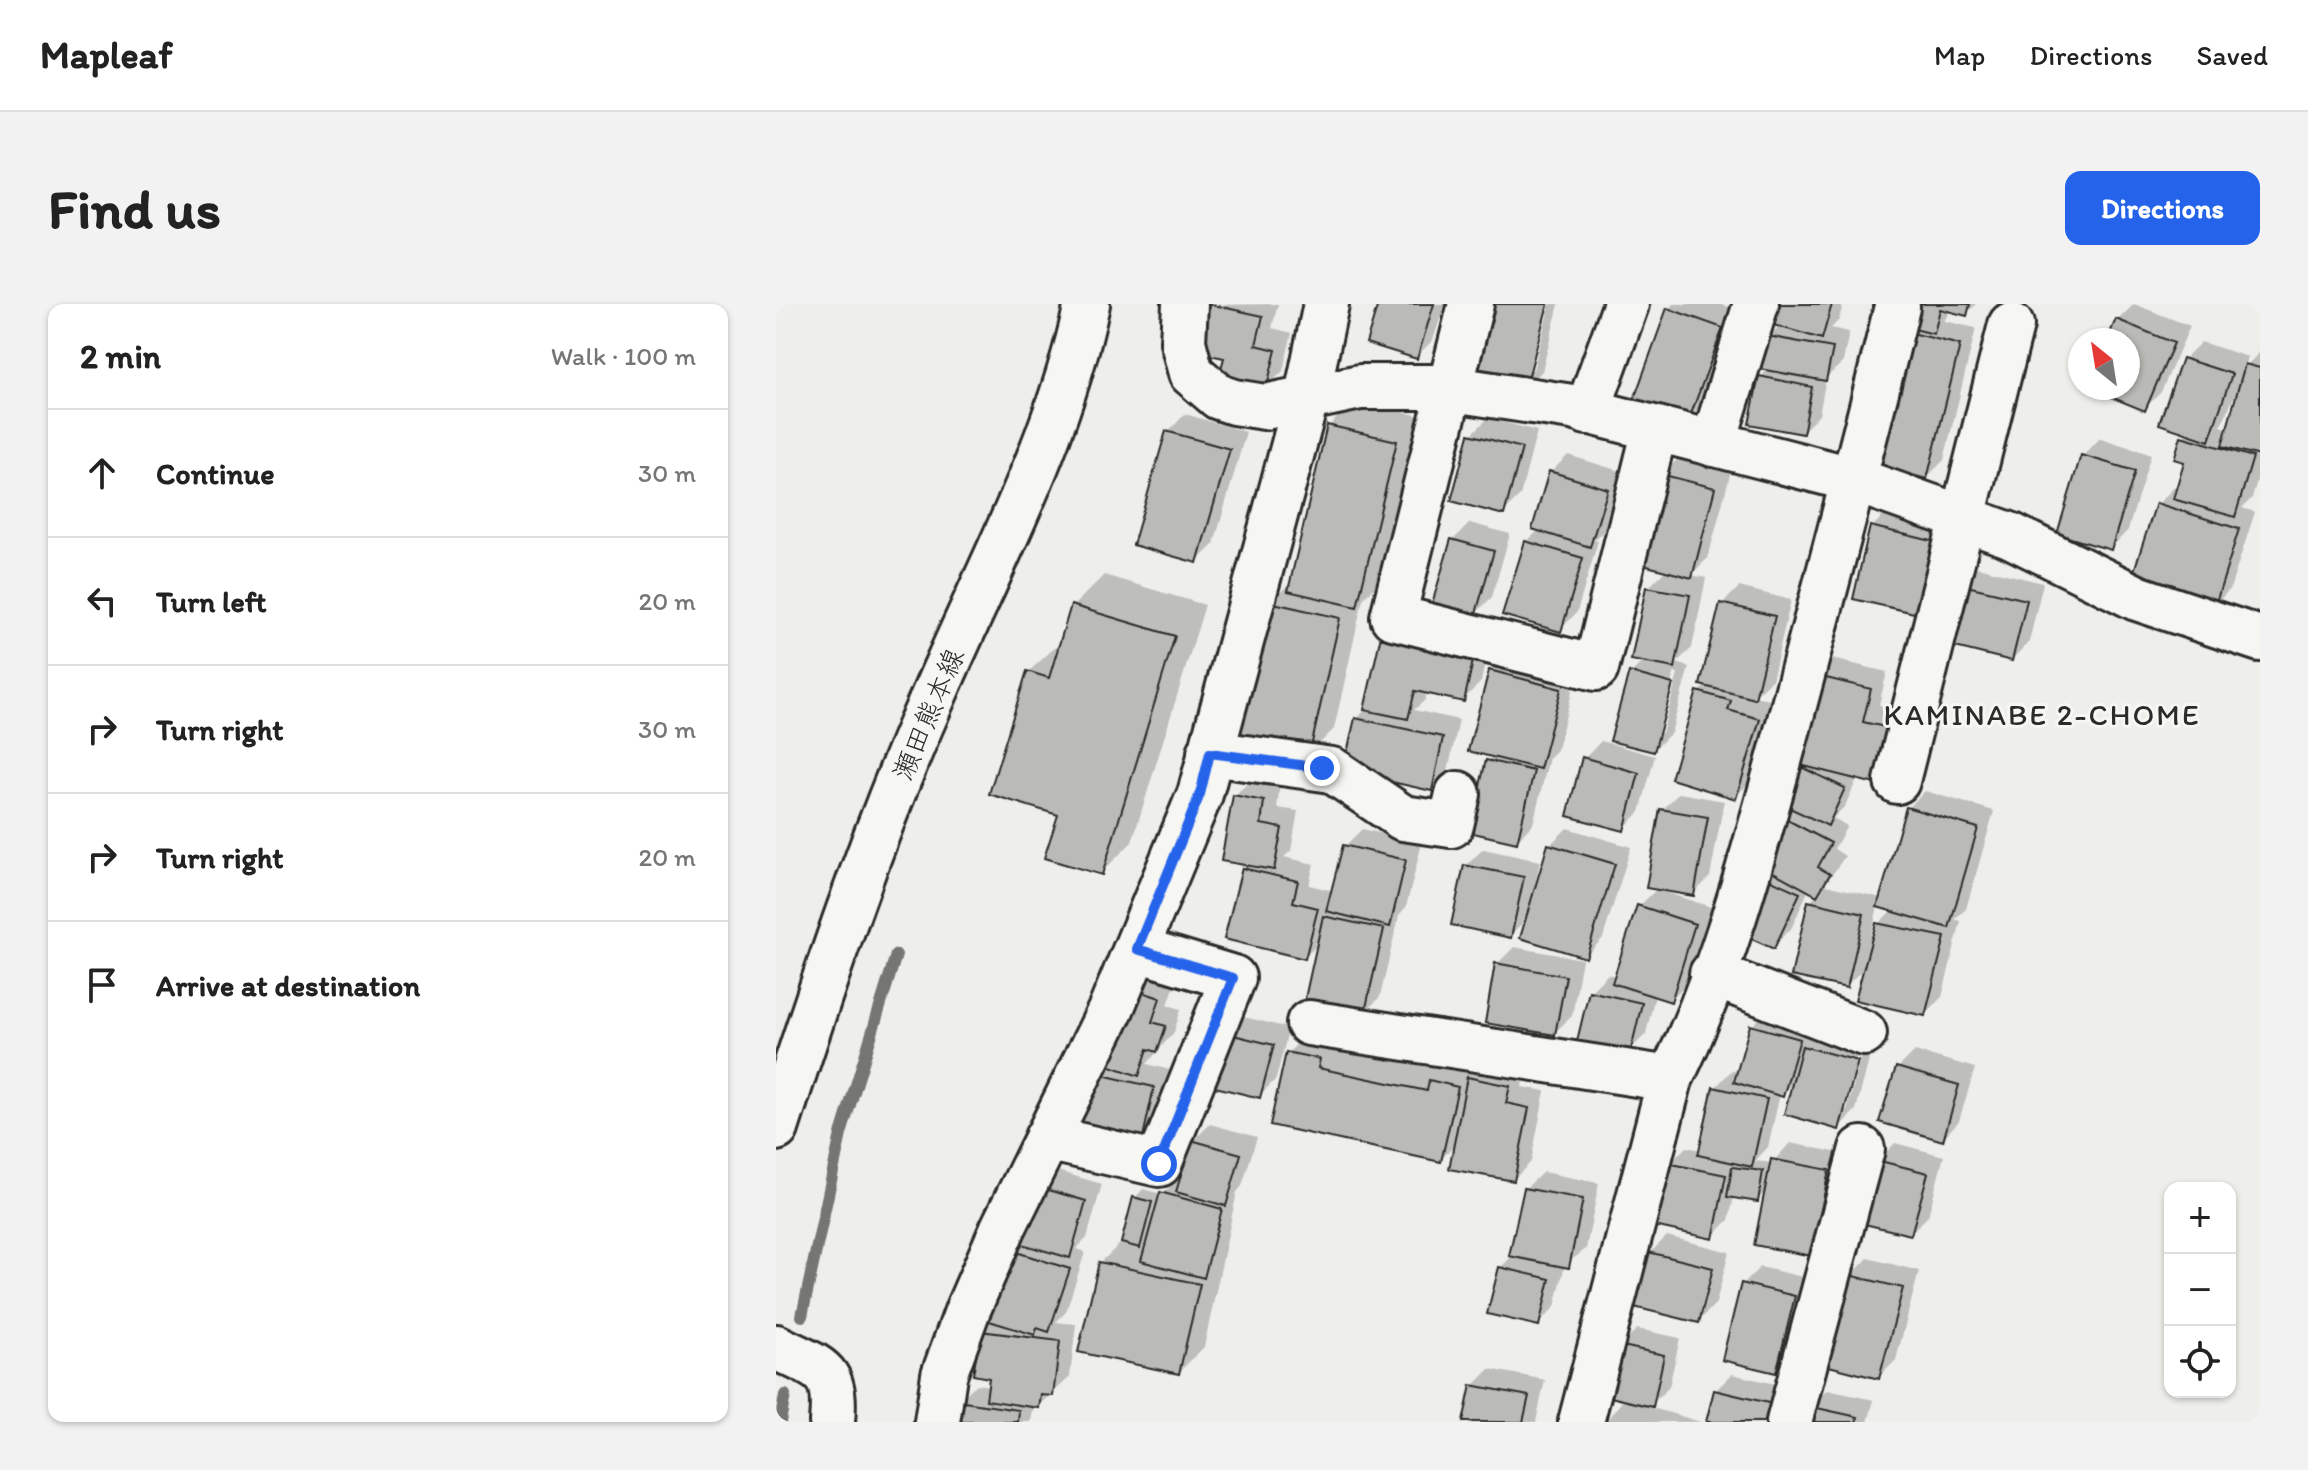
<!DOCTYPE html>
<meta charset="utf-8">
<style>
:root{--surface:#fff;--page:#f2f2f2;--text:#222;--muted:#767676;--line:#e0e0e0;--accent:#2563eb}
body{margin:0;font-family:Itim,"Klee One",sans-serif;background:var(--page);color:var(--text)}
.controls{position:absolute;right:24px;bottom:24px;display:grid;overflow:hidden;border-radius:16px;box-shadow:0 2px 6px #0004}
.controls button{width:72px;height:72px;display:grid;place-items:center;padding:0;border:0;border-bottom:2px solid var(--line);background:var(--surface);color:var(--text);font:40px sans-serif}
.compass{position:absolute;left:1292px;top:24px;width:72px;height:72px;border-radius:50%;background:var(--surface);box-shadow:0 2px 6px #0004;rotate:330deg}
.stop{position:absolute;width:24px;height:24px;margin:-18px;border:6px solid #2563eb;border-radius:50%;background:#fff}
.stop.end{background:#2563eb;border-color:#fff;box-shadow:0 2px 8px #0008}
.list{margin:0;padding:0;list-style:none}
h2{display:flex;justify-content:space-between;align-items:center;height:104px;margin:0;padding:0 32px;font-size:34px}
h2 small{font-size:26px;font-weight:400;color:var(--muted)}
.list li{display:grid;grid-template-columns:52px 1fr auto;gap:24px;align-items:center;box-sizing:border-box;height:128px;padding:0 32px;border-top:2px solid var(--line)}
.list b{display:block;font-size:30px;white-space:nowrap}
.list em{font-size:26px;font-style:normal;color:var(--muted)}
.icon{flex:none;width:44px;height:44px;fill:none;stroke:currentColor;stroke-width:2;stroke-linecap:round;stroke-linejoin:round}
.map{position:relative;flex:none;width:1484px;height:1118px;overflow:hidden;border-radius:16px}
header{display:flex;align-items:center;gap:48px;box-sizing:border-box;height:112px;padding:0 40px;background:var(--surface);border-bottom:2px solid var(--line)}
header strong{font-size:38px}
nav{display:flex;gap:44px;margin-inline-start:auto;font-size:28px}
.intro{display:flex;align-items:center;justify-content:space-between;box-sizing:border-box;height:192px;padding:0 48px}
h1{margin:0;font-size:56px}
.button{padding:20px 36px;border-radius:16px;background:var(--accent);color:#fff;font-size:28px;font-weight:700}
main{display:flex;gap:48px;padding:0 48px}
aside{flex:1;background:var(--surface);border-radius:16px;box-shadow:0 2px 6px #0004}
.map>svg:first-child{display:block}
</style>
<header>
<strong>Mapleaf</strong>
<nav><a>Map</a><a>Directions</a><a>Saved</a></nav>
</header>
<div class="intro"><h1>Find us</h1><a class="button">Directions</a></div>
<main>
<aside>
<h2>2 min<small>Walk · 100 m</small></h2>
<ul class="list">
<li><svg class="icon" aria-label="ahead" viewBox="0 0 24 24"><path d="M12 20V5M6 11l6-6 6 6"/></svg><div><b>Continue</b></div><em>30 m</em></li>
<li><svg class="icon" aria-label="left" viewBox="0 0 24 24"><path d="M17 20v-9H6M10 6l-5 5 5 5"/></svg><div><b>Turn left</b></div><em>20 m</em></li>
<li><svg class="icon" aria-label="right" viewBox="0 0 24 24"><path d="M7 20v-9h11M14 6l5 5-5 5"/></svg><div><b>Turn right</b></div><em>30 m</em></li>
<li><svg class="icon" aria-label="right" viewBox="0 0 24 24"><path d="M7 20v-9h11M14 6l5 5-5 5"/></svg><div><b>Turn right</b></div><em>20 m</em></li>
<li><svg class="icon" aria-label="arrive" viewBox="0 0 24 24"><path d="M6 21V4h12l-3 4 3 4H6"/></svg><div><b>Arrive at destination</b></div></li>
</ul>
</aside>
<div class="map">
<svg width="1484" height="1118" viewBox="0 0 1484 1118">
<rect width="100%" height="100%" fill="#eeeeea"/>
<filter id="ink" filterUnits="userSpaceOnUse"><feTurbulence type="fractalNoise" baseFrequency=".0125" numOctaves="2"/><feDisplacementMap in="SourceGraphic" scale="16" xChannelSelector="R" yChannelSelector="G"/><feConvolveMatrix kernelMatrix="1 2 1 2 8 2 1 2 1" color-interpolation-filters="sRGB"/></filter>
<g filter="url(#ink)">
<path fill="#0003" fill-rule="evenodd" d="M502,0L496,24L516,29L507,67L490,84L450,53L434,1Z
M604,0H669L657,36L640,53Z
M716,0H770L752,66H757L774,0H783L766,67L749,84L698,71Z
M897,0H944L962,6L929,98L912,116L893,5Z
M1002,0H1067L1063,16L1055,24L1073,28L1067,58L1050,74L1043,111L1026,128L985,73L993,64V33L1004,21Z
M1139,0H1200L1190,10L1175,6L1168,17L1200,24L1168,156L1151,173L1097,160Z
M1358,0L1414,22L1385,88L1368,105L1318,84H1352V36H1333L1342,16Z
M1425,38L1472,53L1468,64L1484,48V166L1476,194L1466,204L1479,208L1454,285L1437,303L1382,200L1399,182L1402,183L1410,156L1407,133L1412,128L1408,55ZM1460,88L1463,89L1453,125L1445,122Z
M577,97L645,112L606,276L587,295L558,425L533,450L494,299L516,277L553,122Z
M409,110L470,128L438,240L421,257L392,128Z
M712,114L761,127L744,192L727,209L695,131Z
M1324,134L1375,150L1352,226L1335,244L1284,228L1307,152Z
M792,151L847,168L831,224L818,236L822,237L801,308L784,326L750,238L763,226L775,168Z
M903,154L955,167L932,254L915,271L930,274L916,344L900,359L913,363L895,429L878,446L855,369L868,356L872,284L891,265L885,171ZM898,369L902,370L886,429H882Z
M1113,206L1180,222L1164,291L1096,223Z
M694,219L734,230L716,293L699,310L677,236Z
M1201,263L1267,279L1253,338L1236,355L1184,281Z
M328,271L429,301L356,538L325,569L284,510L252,368L286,337L297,302Z
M963,283L1015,296L996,376L979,392L1000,398L977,475L960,492L923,388L930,381L946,300Z
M714,335L705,378L688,395L651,387L649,396L638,406L683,416L672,467L655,484L581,415L590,405Z
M732,350L801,368L781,446L773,454L757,520L740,537L712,457L718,451L715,367Z
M1057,355L1111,368L1103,401L1134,408L1082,473L1069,502L1057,514L1071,522L1058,545L1069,552L1049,581L1106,594L1132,504L1149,487L1218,507L1190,605L1179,615L1185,617L1166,693L1149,710L1091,661L1070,682L1034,598L1042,590L1033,585L1015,625L997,642L959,626L1006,513L1016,503L1039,372ZM1102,602L1116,606L1102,620L1099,633L1095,632Z
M825,437L879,452L864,508L847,525L808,455Z
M476,475L504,480L501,504L522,507L515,547L508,553L538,560L533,581L558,587L569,542L586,525L646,539L630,603L623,611L604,693L587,710L544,638L529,653L468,565L473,560L458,492Z
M903,489L948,497L934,573L917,590L885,587L935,603L911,679L894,696L879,691L870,730L853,747L814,688L832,670L841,673L863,602L882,584L886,506Z
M791,524L855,543L827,634L810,652L752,614L734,631L690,562L707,545L764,557L759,581L762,582L774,541Z
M738,643L806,655L796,712L778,729L721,660Z
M373,668L400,677L392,701L405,705L398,728L371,760L394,766L382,819L365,836L303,822Z
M993,705L1039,718L1034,736L1044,726L1097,740L1080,806L1063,823L1018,779L1004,790L992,843L979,857L996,859L1014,839L1068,850L1035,950L991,886L981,896L958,892L953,916L936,933L893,860L910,843L925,846L939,784L956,766L963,768L976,722ZM1082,747L1086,748L1071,806H1066Z
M464,712L513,724L500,775L483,792L433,780Z
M537,724L750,765L746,783L769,787L755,858L738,875L680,840L665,855L512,749Z
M1139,747L1199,764L1183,817L1166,835L1122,764Z
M434,820L481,833L466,882L461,888L428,1043L403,1068L324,959L348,936L359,894L367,885L385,890L406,873L417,837Z
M1119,839L1168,852L1152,912L1135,929L1102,857Z
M278,866L326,880L311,934L300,945L309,948L290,1008L280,1018L300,1020L294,1073L263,1102L258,1101L255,1118H180L183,1097L200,1080L214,1082L206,1027L217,1016L238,948L248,938Z
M767,868L823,879L810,945L789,961L779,1003L762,1020L724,964L735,953L749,885Z
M891,932L953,948L940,999L923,1017L874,949Z
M1092,954L1143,967L1120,1056L1103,1073L1075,972Z
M984,963L1035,975L1016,1050L999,1067L967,980Z
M861,1025L904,1034L893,1083L873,1103L925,1118H829L849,1094L844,1042Z
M714,1065L769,1076L760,1118H690L697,1082Z
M956,1070L1016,1084L1008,1118H932L939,1087Z
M1051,1086L1098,1096L1092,1118H1030L1034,1103Z"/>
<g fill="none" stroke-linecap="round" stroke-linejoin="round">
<path stroke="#757573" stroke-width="12" d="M26,1012L65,830L120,651
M4,1118L9,1091"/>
</g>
<path fill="#babab7" stroke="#2b2b2b" stroke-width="2" d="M432,0L487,12L480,41L500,46L490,86L442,75L448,54L420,48Z
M602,0H658L641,55L590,39Z
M714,0H772L749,86L695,72Z
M1000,0H1056L1046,35L994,20Z
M1137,0H1194L1191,12L1164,5L1158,30L1130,23Z
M891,4L947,24L912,118L857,98Z
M1340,15L1398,39L1369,107L1313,84H1352V36H1331Z
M1128,27L1184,41L1151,175L1095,161Z
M991,32L1057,44L1050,77L984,65Z
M1406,54L1456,70L1433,137L1383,120Z
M1469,60L1484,64V152L1446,142Z
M983,72L1036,83L1027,130L973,120Z
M551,121L621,137L581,303L512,287Z
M390,127L454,145L421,259L357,241Z
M693,130L746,144L728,211L675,197Z
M1405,132L1477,153L1459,213L1397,195L1408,158L1398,155Z
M1305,151L1359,167L1335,246L1281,230Z
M773,167L832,185L814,243L756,225Z
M884,170L939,184L916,274L860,259Z
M1380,199L1463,225L1438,305L1354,279Z
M1094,222L1164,239L1147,311L1077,295Z
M675,235L718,247L699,313L656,300Z
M749,237L807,254L785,328L726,311Z
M1182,280L1251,296L1236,357L1167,340Z
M870,283L914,291L899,364L855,356Z
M493,298L564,314L533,452L462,437Z
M944,299L999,312L979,395L924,381Z
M295,301L399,332L326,571L268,554L282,511L213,490L251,367L273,374Z
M605,331L698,352L688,398L639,387L632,415L588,406Z
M713,366L785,385L764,465L692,447Z
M853,368L897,380L878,448L834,437Z
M1038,371L1095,385L1087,418L1118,425L1103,481L1016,459Z
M921,387L955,397L952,406L984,415L960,495L895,475Z
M579,414L667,433L656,487L567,467Z
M806,453L863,469L848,527L791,512Z
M710,456L758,467L741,539L693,528Z
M1021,461L1069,484L1052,522L1003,499Z
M457,491L488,497L485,520L506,524L498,566L445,557Z
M1130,503L1202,524L1173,624L1101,603Z
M884,505L932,513L918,592L870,584Z
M1004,512L1055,539L1042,563L1054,570L1041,592L979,558Z
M772,540L839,560L810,654L744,634Z
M567,541L630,556L614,623L550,607Z
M688,561L748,573L735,634L675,621Z
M466,564L522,577L517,598L542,604L529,655L448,635Z
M982,570L1024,589L998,645L957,627Z
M1032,597L1088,610L1071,684L1015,672Z
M861,601L919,620L895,698L836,679Z
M547,612L608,625L588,712L528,699Z
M1100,619L1169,633L1149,712L1079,696Z
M719,659L790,672L779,731L709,719Z
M354,684L384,694L376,718L390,722L381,748L372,745L363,772L329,760Z
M813,687L866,699L854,750L801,737Z
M974,721L1024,735L1007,793L958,778Z
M445,728L498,741L484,794L431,781Z
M1026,742L1082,757L1063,826L1008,810Z
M510,748L544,755L542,764L651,787L653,776L682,783L665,858L494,821Z
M1120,763L1183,781L1167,837L1103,818Z
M313,768L378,783L366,838L300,824Z
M691,773L734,782L730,799L753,804L738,877L673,865Z
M937,783L991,795L976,863L922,851Z
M415,836L465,850L450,902L400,888Z
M995,855L1053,866L1036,952L978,941Z
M1100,856L1152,869L1135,931L1084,919Z
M891,859L950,871L937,935L878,922Z
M956,863L987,867L982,898L951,893Z
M259,882L310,897L294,954L242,939Z
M748,884L807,895L793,964L733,952Z
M384,888L446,905L428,974L365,957Z
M357,893L376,898L364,944L345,939Z
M237,947L294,965L273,1028L261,1024L259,1031L210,1016Z
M872,948L937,964L923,1019L858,1003Z
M323,958L424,980L403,1070L302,1048Z
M723,963L774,975L763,1022L711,1010Z
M1073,971L1127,984L1103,1075L1049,1061Z
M965,979L1019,992L1000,1069L946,1056Z
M204,1027L284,1037L277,1092L265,1091L263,1104L210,1096L213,1074L197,1071Z
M842,1041L888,1051L877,1103L830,1092Z
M695,1081L753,1092L747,1118H687Z
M938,1086L1001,1101L996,1118H930Z
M181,1097L243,1106L242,1118H178Z
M1032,1102L1082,1113L1080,1118H1028Z"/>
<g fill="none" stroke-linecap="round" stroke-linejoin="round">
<g stroke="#2b2b2b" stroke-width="50">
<path id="street" d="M409,0L407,38L415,69L443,93L458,98L489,103L584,83H664L796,103L1079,176L1234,231L1361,294L1484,335
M695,0L617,313L820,364L879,125
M811,108L850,0
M937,140L980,0
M434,449L556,466L627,514L675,521L682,490
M1121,477L1235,21
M936,670L1088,729
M533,719L894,775
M271,834L383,860L457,674L361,645
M161,1118L168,1071L192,1005L227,924L335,705L424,490L531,92L550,0
M805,1118L894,775C947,670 982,534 1013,420C1050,281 1087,143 1121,3
M1013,1118L1086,845"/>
</g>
<g stroke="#2b2b2b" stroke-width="50">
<path id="secondary" d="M0,824C47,678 95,533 157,393C213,263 282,139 311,0
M0,1043C45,1066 61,1063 56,1118"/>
</g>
<use href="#street" stroke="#f6f6f2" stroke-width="44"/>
<use href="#secondary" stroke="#f6f6f2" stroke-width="44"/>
</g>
</g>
<g fill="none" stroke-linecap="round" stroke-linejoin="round" filter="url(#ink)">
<path stroke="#2563eb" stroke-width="10" d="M383,860L457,674L361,645L424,490L434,449L546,464"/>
</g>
<g text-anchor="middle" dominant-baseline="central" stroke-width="6" stroke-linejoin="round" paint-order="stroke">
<g font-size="28" fill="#2b2b2b" stroke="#f6f6f2">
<text transform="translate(152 410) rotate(-67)">瀬田熊本線</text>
</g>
<g font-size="30" letter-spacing="2" fill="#2b2b2b" stroke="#f6f6f2">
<text x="1266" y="410">KAMINABE 2-CHOME</text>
</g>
</g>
</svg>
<div class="controls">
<button>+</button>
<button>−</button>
<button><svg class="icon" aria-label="locate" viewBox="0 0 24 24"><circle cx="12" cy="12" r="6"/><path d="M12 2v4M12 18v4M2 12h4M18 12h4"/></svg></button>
</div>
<svg class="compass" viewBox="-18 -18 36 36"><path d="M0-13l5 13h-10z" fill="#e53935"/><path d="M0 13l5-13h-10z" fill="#767676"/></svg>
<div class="stop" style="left:383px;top:860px"></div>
<div class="stop end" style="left:546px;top:464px"></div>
</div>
</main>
